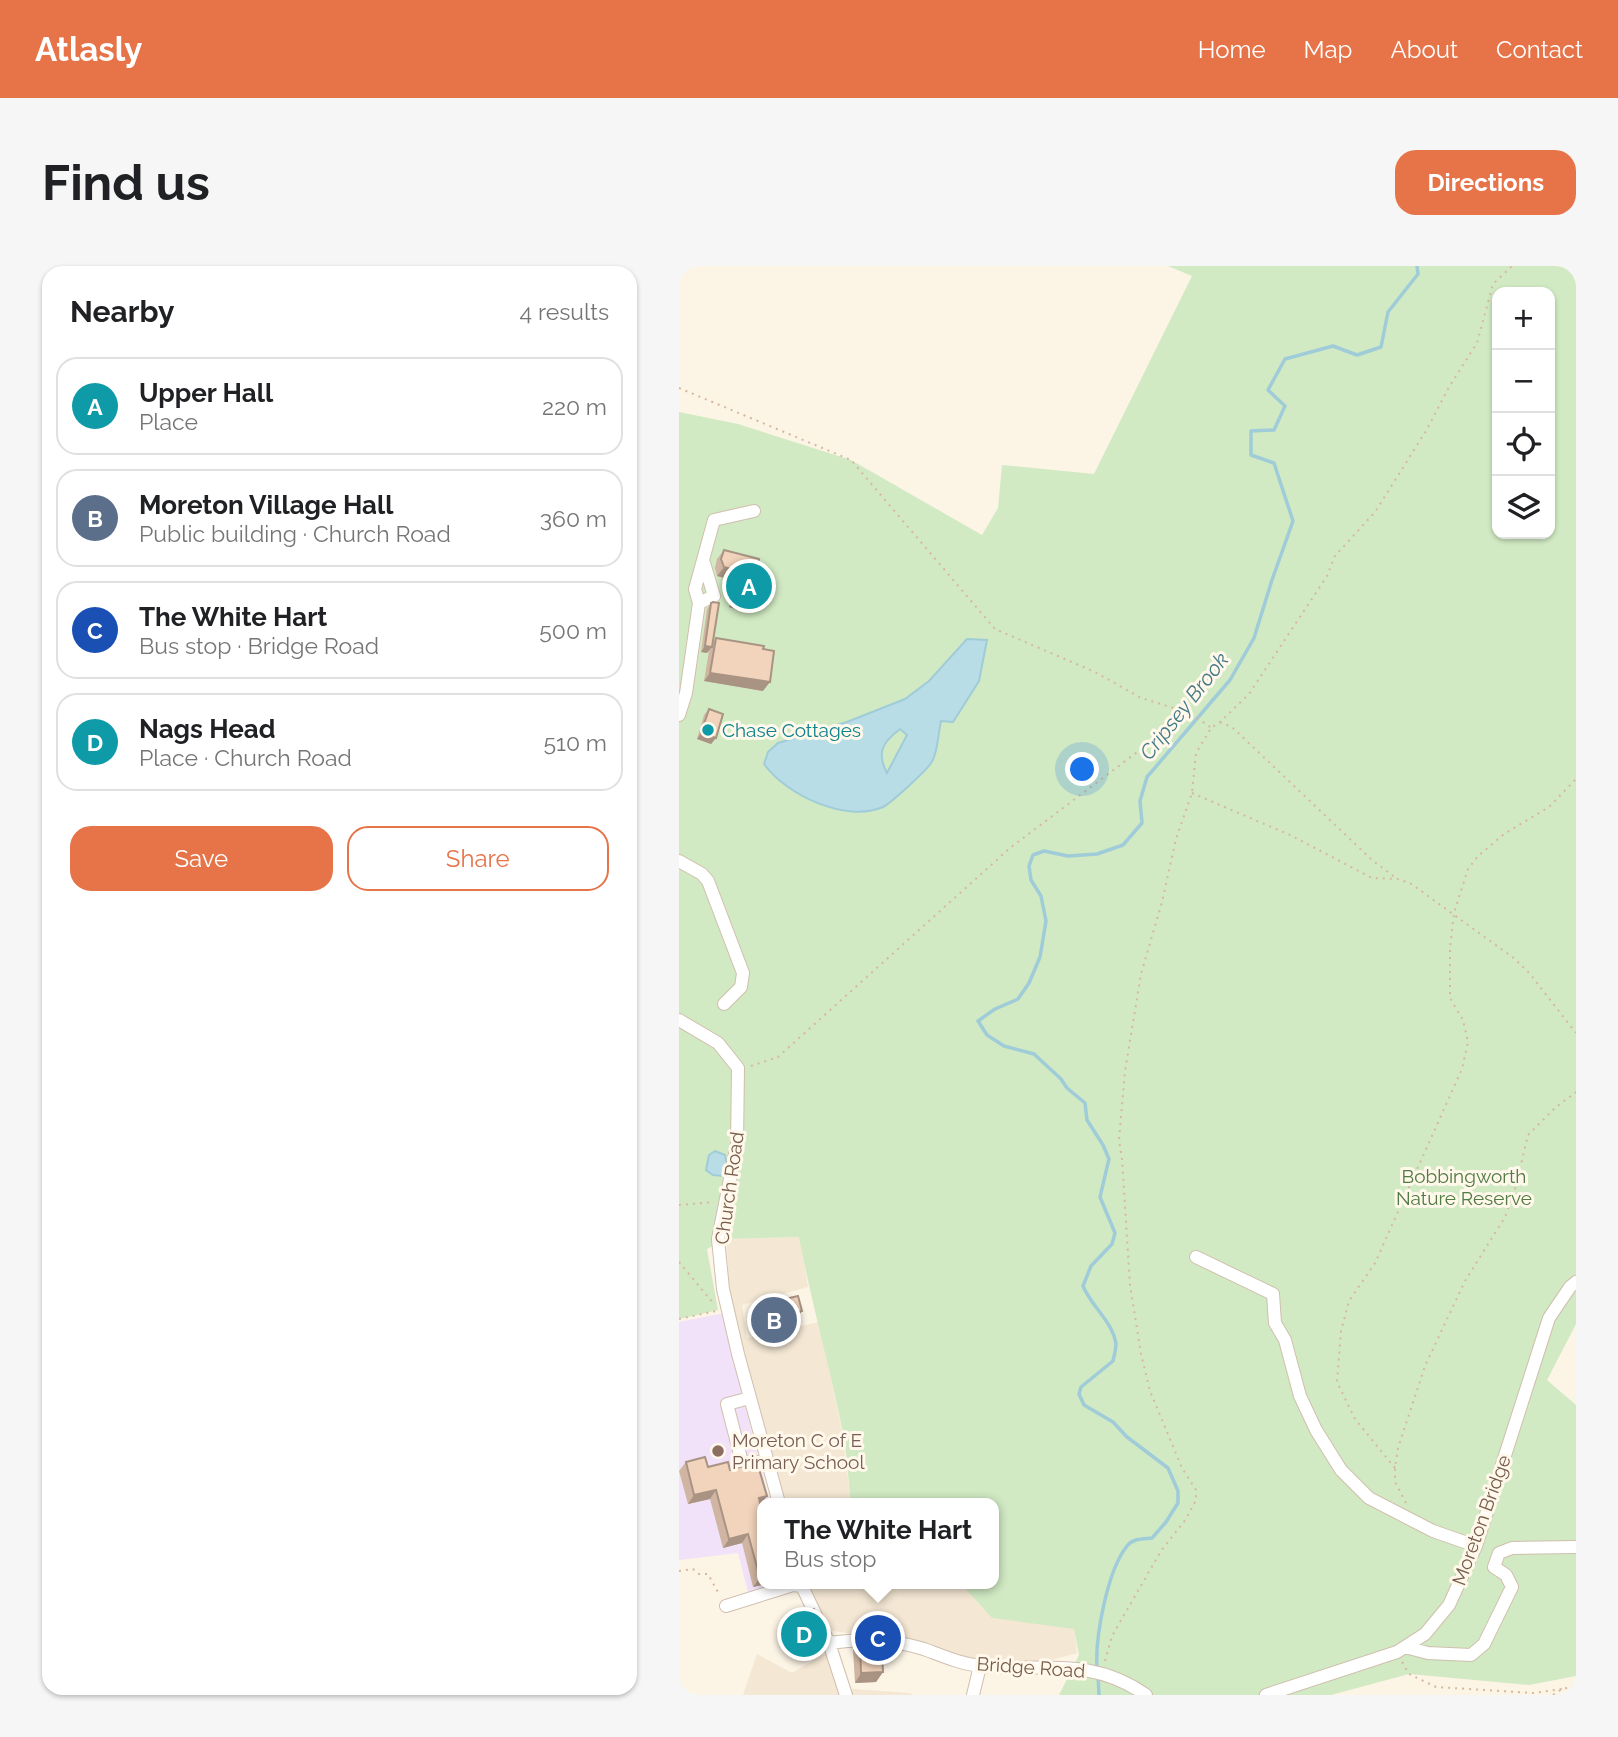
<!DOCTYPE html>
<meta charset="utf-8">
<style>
:root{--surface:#fff;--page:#f6f6f6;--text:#202124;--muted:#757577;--line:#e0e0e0;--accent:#e77449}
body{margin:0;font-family:Raleway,sans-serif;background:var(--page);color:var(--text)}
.controls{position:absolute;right:21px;top:21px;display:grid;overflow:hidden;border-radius:14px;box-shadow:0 2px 5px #0004}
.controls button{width:63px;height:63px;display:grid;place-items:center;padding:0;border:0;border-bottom:2px solid var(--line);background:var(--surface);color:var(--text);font:35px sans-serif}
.you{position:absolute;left:404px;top:504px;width:24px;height:24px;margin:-18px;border:5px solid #fff;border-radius:50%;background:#1a73e8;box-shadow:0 0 0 10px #1a73e833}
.badge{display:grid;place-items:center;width:46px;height:46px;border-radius:50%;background:var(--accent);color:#fff;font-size:23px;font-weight:700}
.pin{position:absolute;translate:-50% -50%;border:4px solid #fff;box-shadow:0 2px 7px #0006}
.popup{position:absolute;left:78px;top:1232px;width:242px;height:91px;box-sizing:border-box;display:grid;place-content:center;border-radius:14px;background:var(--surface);filter:drop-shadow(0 2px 5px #0005);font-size:23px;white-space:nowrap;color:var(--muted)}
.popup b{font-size:26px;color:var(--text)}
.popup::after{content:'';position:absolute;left:50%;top:100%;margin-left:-14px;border:14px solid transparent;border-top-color:var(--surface)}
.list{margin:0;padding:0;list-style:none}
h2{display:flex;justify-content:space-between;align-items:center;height:91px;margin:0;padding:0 28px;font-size:30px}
h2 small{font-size:23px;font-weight:400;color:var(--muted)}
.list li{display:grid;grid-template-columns:46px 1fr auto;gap:21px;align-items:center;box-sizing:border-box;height:98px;margin:0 14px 14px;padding:0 14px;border:2px solid var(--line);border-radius:21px}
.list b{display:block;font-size:26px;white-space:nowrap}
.list p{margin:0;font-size:23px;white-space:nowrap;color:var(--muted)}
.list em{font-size:23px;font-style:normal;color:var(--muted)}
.actions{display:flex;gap:14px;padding:21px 28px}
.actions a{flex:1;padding:16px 0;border:2px solid var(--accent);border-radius:21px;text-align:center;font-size:24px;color:var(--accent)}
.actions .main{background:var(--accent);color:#fff}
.icon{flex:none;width:38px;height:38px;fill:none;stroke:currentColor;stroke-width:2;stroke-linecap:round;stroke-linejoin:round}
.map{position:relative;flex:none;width:897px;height:1429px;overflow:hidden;border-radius:21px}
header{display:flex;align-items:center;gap:42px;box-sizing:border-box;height:98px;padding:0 35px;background:var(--accent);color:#fff}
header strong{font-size:33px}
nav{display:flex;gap:38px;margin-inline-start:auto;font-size:24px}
.intro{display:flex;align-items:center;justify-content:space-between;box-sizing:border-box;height:168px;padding:0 42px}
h1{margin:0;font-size:49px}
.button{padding:18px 32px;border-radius:21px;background:var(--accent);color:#fff;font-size:24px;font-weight:700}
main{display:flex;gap:42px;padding:0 42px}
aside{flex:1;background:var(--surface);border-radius:21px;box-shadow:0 2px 5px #0004}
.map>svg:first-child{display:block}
</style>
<header>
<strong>Atlasly</strong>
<nav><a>Home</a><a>Map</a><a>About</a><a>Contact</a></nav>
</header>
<div class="intro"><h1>Find us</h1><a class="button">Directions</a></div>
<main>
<aside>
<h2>Nearby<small>4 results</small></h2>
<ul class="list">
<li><span class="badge" style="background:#0f9aa8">A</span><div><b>Upper Hall</b><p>Place</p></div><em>220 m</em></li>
<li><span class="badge" style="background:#5c6f8a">B</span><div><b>Moreton Village Hall</b><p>Public building · Church Road</p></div><em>360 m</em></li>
<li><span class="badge" style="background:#1a4fb4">C</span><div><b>The White Hart</b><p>Bus stop · Bridge Road</p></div><em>500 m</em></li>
<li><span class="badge" style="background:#0f9aa8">D</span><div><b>Nags Head</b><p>Place · Church Road</p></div><em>510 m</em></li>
</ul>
<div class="actions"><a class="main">Save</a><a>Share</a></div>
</aside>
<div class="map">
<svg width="897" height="1429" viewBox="0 0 897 1429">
<rect width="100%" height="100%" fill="#fcf4e5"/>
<path fill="#f4e7d3" d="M121,971L129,1021L63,1039L68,1072L140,1056L163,1165L172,1237H103L52,1042L47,973Z
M124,1318H282L313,1352L395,1362L398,1387L362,1397L302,1396L216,1375L149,1364Z
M148,1386L162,1422L230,1427L235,1429H64L78,1388L113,1407Z"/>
<path fill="#f1e1f9" d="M46,1047L64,1132L91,1237H83V1318H112L114,1326L72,1338L59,1287L0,1294V1056Z"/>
<path fill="#d1eac3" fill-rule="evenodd" d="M489,0H897V1058L868,1114L897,1139V1410L850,1419L730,1408L652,1429H380L400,1389L395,1363L313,1352L282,1318H314V1237H172C169,1212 168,1186 163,1162C150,1098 132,1035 120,971L47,973L28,983L39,1044L0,1053V146L59,158L172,194L303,269L319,242L323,199L415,208L513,10ZM818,26H871V268H818Z"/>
<path fill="#b9dde6" stroke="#9fccd8" stroke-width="2" fill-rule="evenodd" d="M288,373L308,374L300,415L274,456L262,455C259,467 259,488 252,497C247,505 212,537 204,541C167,557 107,529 85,498L89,486L99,477L168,456L226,433L250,415ZM221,463L228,469L208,507C197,486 204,476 221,463Z
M36,885L46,889L48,899L45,910L34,909L27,904L30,889Z"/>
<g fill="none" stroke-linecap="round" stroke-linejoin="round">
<path stroke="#9fccd8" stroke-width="3.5" d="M418,1402C416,1372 428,1305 448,1280C454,1272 464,1273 473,1272L487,1256L499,1237V1225L489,1202L448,1171L434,1156L405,1139L400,1128L402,1121L434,1095C435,1090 437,1083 437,1078C434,1056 412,1040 404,1020L412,1000L433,978L436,967L421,931L430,893L424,879L408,854L406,837L388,822L382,813L355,788L325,780L308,769L299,755L316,743L339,733L350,717L361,691L367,655L362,630L352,614L350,600L354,589L365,585L389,590L418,588L444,579L463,557L461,535L468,511L551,414L575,372L593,314L614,255L595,197L572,189V165L595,164L606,140L589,124L606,93L654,80L678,89L702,81L709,46L739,8L738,0
M419,1410L420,1429"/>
<g stroke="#d0bfae" stroke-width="14">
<path id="minor" d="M20,337L35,330L25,297
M0,449L7,427L20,337L16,323L35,254L75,245
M0,595L23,608L29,615L64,707L62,721L45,738
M0,754L39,777L59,802L58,878L39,973L44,1023L59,1088L100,1237
M517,991L594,1028L596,1057L606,1074L621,1130L637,1164L662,1204L690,1232L754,1265L797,1280
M71,1132L48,1138L64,1200L88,1194
M122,1318L150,1377L167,1429
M47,1340L114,1319L122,1320
M150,1377C183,1372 214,1373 245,1383C264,1390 282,1398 302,1400C364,1406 411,1390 467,1429
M726,1381L749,1387L792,1389L805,1378L833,1321L827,1309L815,1301L820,1287L833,1282L897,1281
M294,1429L301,1400
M587,1429L718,1386L746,1368L770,1339L797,1280L870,1052L891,1021L897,1016"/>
</g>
<path stroke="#d7b89f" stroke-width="2" stroke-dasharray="2 5" stroke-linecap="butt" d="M0,122L172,194L316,363L416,406L462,432L511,447L531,461
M541,456L553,461L693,594L717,612
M513,527L611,569L693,612L718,613L731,617L836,693L851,708L897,767
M72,800L99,791L331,582L510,447
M0,939L35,936
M0,996L35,1038
M0,1053L37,1045
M716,1202L676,1153L658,1116L662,1065L670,1035L696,997L783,803L789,776L784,754L771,732V682L775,647L789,603L799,590L825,568L870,541L897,513
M727,1237L716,1216V1202L719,1182L746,1100L786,1015L826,951L836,923L849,869L876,842L897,826
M0,1305L14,1303L20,1308H29L41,1330
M426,1395L433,1370L482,1285L507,1253L517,1234V1224L503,1202L471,1125L462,1088L451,1019L443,893L440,874L446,805L462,708L483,636L497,573L513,527L517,487L532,462L541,456L570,428L648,310L656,290L696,246L747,165L770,121L798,77L814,18L833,0
M723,1396L730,1408L757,1421L854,1427L883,1423
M874,1429L883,1423L897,1420"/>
<use href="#minor" stroke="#fff" stroke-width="12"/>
</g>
<path fill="#d0b6a2" d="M45,284L78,300V337L72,347L50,341L57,315L38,310L36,302L38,293Z
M32,337L33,377L37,372L84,425L25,415L30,385L28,387L22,386L28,343Z
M30,443L37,472L32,478L18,473L25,449Z
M85,1038L114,1057L79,1065L76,1051Z
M7,1196L29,1201L72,1205L88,1230L81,1239L83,1318H87L74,1321L63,1277L44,1282L31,1233L9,1238L0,1205Z
M126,1347L142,1380L121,1390L109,1364L116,1355L123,1352Z
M181,1374L220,1383L213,1392H205L203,1395L204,1406L197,1416L176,1417L174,1384Z"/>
<path fill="#a99484" d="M45,301L63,306L57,315L38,310Z
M56,331L78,337L72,347L50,341Z
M26,380L33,381L28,387L22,386Z
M31,407L91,416L84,425L25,415Z
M22,467L37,472L32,478L18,473Z
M123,1045L114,1057L79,1065L88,1052Z
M37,1224L31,1233L9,1238L15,1229Z
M88,1230L81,1239L80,1232Z
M69,1268L63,1277L44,1282L50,1273Z
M83,1311V1318H87L74,1321L81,1312Z
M148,1371L142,1380L121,1390L128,1381Z
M209,1383H220L213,1392H205L203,1396V1387Z
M204,1406L197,1416L176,1417L182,1407Z"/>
<path fill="#f2d4bc" stroke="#a99484" stroke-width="2" d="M45,284L80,293L78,300L88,302L78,337L56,331L63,306L45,301L42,293Z
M34,336L40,337L33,381L26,380L32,337Z
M37,372L85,380L84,383L95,385L91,416L31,407Z
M30,443L44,448L37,472L22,467Z
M119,1030L123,1045L88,1052L85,1038Z
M26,1191L29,1201L49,1196L51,1204L68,1199L70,1200L72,1205L80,1203L88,1230L80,1232L83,1247V1311L81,1312L69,1268L50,1273L37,1224L15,1229L7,1196Z
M135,1343L148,1371L128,1381L116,1355L128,1349L126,1347Z
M181,1374L219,1375L220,1383H209V1386L203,1387L204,1406L182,1407Z"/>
<circle fill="#0f9aa8" stroke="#fff8eb" stroke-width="2.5" cx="29" cy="464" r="7"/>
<circle fill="#8d6e63" stroke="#fff8eb" stroke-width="2.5" cx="39" cy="1185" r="7"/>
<g text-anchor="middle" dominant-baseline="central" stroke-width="6" stroke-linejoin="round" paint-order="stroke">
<g font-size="19" fill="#0d838f" stroke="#fff8eb" text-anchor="start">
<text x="43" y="464">Chase Cottages</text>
</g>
<g font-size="19" fill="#507b42" stroke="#fff8eb">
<text x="785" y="910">Bobbingworth<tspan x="785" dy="22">Nature Reserve</tspan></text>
</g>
<g font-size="19" fill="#765c4a" stroke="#fff8eb">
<text transform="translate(50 922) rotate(-82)">Church Road</text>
<text transform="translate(802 1254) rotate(-70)">Moreton Bridge</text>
<text transform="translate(352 1401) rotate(4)">Bridge Road</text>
</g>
<g font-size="19" fill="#785e54" stroke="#fff8eb" text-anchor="start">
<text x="53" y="1174">Moreton C of E<tspan x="53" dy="22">Primary School</tspan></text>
</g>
<g font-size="21" font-style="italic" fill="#437a89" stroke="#fff8eb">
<text transform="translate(505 440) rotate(-52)">Cripsey Brook</text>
</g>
</g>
</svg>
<div class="controls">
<button>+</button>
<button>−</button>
<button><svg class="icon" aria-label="locate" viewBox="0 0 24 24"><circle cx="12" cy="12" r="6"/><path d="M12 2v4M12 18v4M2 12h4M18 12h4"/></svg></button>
<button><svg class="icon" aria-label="layers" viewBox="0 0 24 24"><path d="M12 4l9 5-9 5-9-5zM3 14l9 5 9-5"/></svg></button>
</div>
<div class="you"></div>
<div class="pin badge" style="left:70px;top:320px;background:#0f9aa8">A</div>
<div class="pin badge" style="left:95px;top:1054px;background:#5c6f8a">B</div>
<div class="pin badge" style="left:199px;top:1372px;background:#1a4fb4">C</div>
<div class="popup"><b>The White Hart</b>Bus stop</div>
<div class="pin badge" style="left:125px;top:1368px;background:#0f9aa8">D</div>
</div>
</main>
